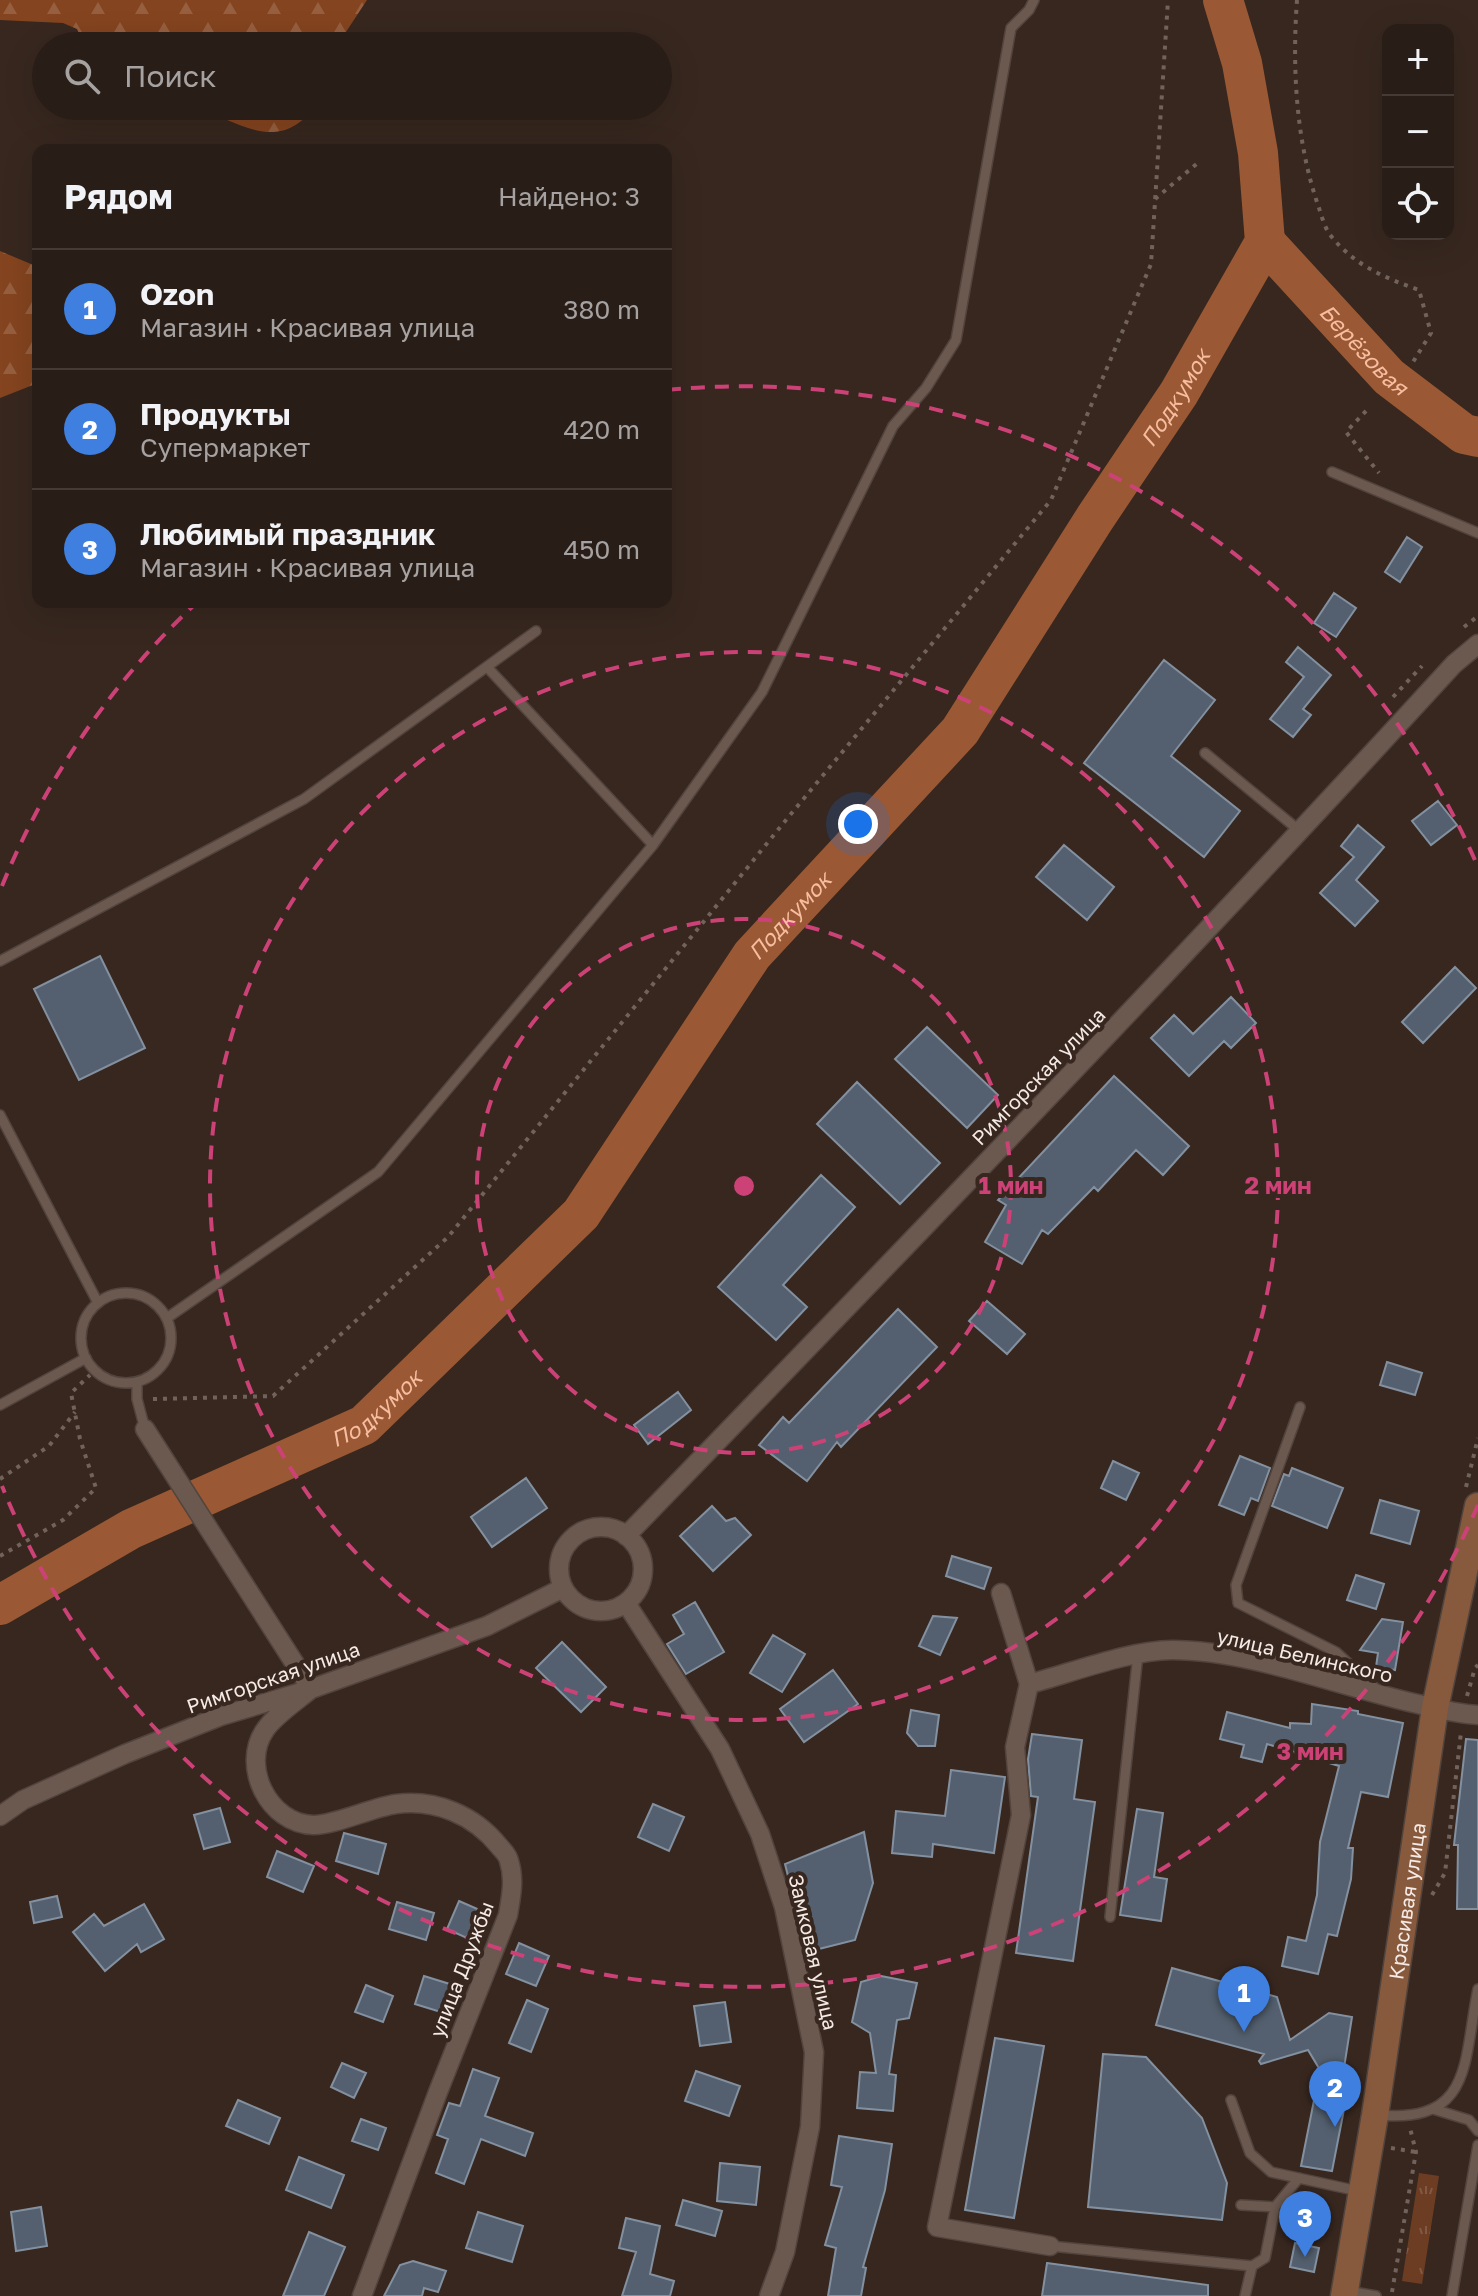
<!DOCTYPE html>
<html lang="ru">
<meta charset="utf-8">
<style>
:root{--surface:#291d17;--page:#312620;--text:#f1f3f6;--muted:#a5a2a1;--line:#453b36;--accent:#1a73e8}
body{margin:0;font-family:"Golos Text",sans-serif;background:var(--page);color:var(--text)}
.controls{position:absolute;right:24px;top:24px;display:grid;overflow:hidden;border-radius:16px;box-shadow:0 8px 32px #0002}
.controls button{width:72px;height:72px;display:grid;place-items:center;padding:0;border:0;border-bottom:2px solid var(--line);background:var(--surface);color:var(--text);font:40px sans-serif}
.you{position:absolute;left:858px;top:824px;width:28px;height:28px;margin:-20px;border:6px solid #fff;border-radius:50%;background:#1a73e8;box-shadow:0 0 0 12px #1a73e833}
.badge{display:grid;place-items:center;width:52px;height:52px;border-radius:50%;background:var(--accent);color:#fff;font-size:26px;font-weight:700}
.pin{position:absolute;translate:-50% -66px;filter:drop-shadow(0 2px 4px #0008)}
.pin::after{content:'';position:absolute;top:42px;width:28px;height:24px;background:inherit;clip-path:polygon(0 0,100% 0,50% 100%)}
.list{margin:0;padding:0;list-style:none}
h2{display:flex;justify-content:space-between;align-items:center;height:104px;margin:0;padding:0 32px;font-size:34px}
h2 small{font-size:26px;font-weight:400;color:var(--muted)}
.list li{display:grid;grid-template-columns:52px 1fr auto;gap:24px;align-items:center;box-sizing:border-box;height:120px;padding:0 32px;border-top:2px solid var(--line)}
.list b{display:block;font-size:30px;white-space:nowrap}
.list p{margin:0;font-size:26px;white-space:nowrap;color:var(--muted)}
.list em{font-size:26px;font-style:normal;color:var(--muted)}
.icon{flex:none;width:44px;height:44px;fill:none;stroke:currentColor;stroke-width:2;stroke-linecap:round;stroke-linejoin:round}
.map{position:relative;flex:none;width:1478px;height:2296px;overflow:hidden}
.search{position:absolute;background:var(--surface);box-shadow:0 8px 32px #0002;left:32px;top:32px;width:640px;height:88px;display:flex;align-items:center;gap:20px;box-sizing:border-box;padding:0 28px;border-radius:44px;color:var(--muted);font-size:30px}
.panel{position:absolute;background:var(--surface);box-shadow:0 8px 32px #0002;left:32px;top:144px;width:640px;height:464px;border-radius:16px}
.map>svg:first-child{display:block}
</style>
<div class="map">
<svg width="1478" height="2296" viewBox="0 0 1478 2296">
<defs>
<pattern id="forest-firs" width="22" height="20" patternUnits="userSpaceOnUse" patternTransform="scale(2)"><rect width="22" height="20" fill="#84441f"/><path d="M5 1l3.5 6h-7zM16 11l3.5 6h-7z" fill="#965f3f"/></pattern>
<pattern id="park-tufts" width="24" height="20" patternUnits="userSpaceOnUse" patternTransform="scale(2)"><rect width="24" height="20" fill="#6c3d23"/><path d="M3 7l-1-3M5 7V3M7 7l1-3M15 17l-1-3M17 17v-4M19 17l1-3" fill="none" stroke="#825943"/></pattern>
</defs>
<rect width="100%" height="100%" fill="#37271f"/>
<path fill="url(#forest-firs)" d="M0,0H367L342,38L340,46H85L77,29L63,23L0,20Z
M191,106H315C277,158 235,118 191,106Z
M0,251L38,267V383L0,398Z"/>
<path fill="url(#park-tufts)" d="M1419,2173L1439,2176L1422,2284L1402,2281Z"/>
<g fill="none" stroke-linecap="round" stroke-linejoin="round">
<g stroke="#9a5934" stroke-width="40">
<path id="s1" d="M1265,242L1389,377L1464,434L1478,437"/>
<path id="s2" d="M0,1605L131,1529L364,1425L581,1214L752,955L960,731L1095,518L1179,393L1265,242L1258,153L1242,63L1223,0"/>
</g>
</g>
<path fill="#54606f" stroke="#8390a0" stroke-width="2" d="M1407,537L1422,547L1400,582L1385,572Z
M1334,593L1356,608L1336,637L1314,623Z
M1298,647L1331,675L1303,709L1311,715L1293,737L1270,719L1304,677L1286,662Z
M1164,660L1215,700L1171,756L1240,811L1204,857L1084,763Z
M1438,801L1457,825L1431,845L1412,821Z
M1358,825L1384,847L1356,880L1378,901L1355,926L1320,893L1354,857L1341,846Z
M1064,845L1114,887L1087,920L1036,877Z
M100,956L145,1048L79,1080L34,989Z
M1455,967L1476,988L1423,1043L1402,1022Z
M1231,997L1256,1023L1231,1048L1224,1041L1189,1076L1151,1038L1174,1015L1193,1034Z
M927,1027L998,1095L967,1128L895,1059Z
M1114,1076L1189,1146L1163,1175L1136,1150L1098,1191L1094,1187L1048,1234L1042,1230L1022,1264L985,1242L1006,1205L998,1200Z
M857,1082L940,1163L900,1204L817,1124Z
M821,1175L855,1207L783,1285L807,1307L776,1340L718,1287Z
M987,1301L1025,1334L1007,1354L969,1321Z
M898,1309L937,1347L841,1447L837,1442L807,1481L759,1445L783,1417L789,1423Z
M1387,1362L1422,1373L1415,1395L1380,1385Z
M678,1392L691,1410L648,1444L634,1425Z
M1240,1456L1270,1468L1258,1501L1251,1498L1244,1515L1219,1505Z
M1113,1461L1139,1473L1126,1500L1101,1488Z
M1292,1468L1343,1488L1327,1528L1272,1506L1284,1474L1289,1476Z
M526,1478L547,1508L492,1547L471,1517Z
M1380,1500L1419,1511L1410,1544L1371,1533Z
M712,1506L726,1521L735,1518L751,1535L713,1571L680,1536Z
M952,1556L991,1568L984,1589L946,1576Z
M1356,1575L1384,1584L1376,1609L1347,1600Z
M695,1602L724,1652L686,1674L667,1644L684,1634L673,1615Z
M933,1616L957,1618L940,1655L919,1646Z
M1382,1619L1403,1622L1395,1670L1376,1667L1378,1653L1360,1650Z
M773,1635L805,1654L782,1692L750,1673Z
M562,1642L606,1687L581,1712L536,1668Z
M833,1670L858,1704L804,1742L780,1709Z
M1312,1704L1358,1711V1714L1403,1723L1388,1797L1361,1792L1348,1848H1353L1351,1879L1337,1936L1328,1934L1318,1974L1282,1966L1288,1937L1306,1941L1317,1895L1320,1842L1339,1766L1267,1744L1262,1762L1241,1757L1244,1745L1220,1739L1227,1712L1290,1728V1723L1311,1724Z
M911,1710L939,1715L935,1746H918L907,1733Z
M1032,1734L1082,1740L1074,1799L1095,1802L1073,1961L1016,1953L1038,1797L1031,1796L1028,1759Z
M1466,1739L1478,1740V1909H1457L1458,1845H1454Z
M951,1770L1005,1777L994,1853L933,1844L932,1857L892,1853L896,1811L945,1816Z
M653,1804L684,1817L669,1851L638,1837Z
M220,1808L230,1842L204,1849L194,1815Z
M1137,1809L1163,1813L1154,1877L1167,1879L1161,1921L1120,1915Z
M864,1832L873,1883L855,1940L807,1952L785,1864Z
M344,1833L386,1844L378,1874L336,1861Z
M277,1851L314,1866L303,1892L267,1877Z
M57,1896L62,1917L34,1923L30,1902Z
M459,1901L482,1911L469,1939L447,1929Z
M397,1902L434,1913L426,1940L389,1929Z
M144,1904L164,1939L141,1952L137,1944L105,1971L73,1932L94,1914L104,1926Z
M519,1943L549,1956L536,1986L506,1974Z
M1172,1968L1277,1997L1290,2040L1329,2013L1352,2017L1341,2087L1348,2089L1332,2171L1301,2166L1320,2070L1308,2050L1261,2064L1259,2061L1264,2054L1156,2025Z
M424,1976L453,1985L444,2013L415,2004Z
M881,1976L917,1983L909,2018L897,2020L889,2074L896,2075L893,2111L857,2108L860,2072L876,2073L870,2033L852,2022L861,1982Z
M366,1985L393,1996L383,2022L355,2012Z
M527,2000L548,2009L531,2052L509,2043Z
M725,2002L731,2042L700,2046L694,2006Z
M995,2038L1044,2046L1014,2218L965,2210Z
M1103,2054L1146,2057L1202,2118L1227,2183L1222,2220L1088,2207Z
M342,2063L366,2073L354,2098L331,2087Z
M473,2069L499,2078L485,2116L533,2133L525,2156L481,2139L464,2184L436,2173L448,2139L437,2135L449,2103L460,2106Z
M696,2071L740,2086L729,2116L685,2101Z
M238,2100L280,2118L269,2144L226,2126Z
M361,2119L386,2128L378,2150L352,2141Z
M839,2136L892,2144L885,2190L863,2267L866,2268L861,2296H828L836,2248L825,2245L842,2187L831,2185Z
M299,2157L344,2175L331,2208L286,2190Z
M720,2163L760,2167L756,2205L717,2201Z
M683,2200L722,2211L715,2236L676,2225Z
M41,2207L47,2246L16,2251L11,2212Z
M478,2212L523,2226L512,2262L466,2248Z
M626,2218L660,2226L650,2274L674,2281L670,2296H622L636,2252L619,2248Z
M309,2232L345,2247L324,2296H283Z
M1295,2243L1319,2248L1314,2272L1290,2267Z
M413,2261L446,2271L438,2292L424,2288L422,2296H384L400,2265Z
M1047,2263L1208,2285V2296H1042Z"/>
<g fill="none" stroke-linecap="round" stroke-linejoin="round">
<g stroke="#52443d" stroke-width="12">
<path id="service" d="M1332,472L1478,533
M487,667L653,845
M1205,753L1301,832
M0,961L304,799L536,631
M0,1115L98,1303
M81 1338a45 45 0 1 1 90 0a45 45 0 1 1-90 0Z
M167,1318L378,1172L653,845L762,692L893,426L926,388L956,340L1011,28L1029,10L1034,0
M137,1382V1399L145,1429
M0,1405L86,1358
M1300,1407L1236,1585L1238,1603L1336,1652L1375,1688
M1110,1917L1138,1654
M1231,2100L1250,2153L1271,2172L1358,2191
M1433,2109L1469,2120L1478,2131
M1378,2115C1474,2124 1463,2060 1478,1989
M1241,2205L1275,2207L1299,2178
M1050,2246L1252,2266L1265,2258L1275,2207
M1348,2291L1376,2296
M1245,2296L1252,2266
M1452,2296L1478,2145"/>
</g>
<g stroke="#52443d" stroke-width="21">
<path id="minor" d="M145,1429L311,1689
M559 1569a42 42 0 1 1 84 0a42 42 0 1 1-84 0Z
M626,1536C905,1248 1183,960 1454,664L1478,644
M1001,1593L1029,1684L1015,1747L1021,1815L937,2227L1050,2246
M626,1603L720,1749L760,1834L784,1907L814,2052L810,2127L785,2252L769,2296
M1029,1684C1071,1673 1130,1650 1172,1650C1250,1650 1341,1687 1418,1704C1438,1709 1457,1714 1478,1715
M311,1689C298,1700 274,1716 265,1730C240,1766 269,1824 313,1825C333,1826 373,1807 396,1804C436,1799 474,1815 499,1846C503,1851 508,1855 509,1861C515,1879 511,1897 508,1915L438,2092L362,2296
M0,1816L23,1800L125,1754L221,1716L311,1689L487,1626L563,1588"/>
</g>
<g stroke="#52443d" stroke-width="29">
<g id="secondary">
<path id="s3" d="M1344,2296L1375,2115L1435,1708L1478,1506"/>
</g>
</g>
<path stroke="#71635c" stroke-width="4" stroke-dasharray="4 6" stroke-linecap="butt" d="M1297,0C1292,68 1296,143 1319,208C1322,217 1325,229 1331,236C1354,265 1385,278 1419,290L1431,333L1413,362
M1155,199L1200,161
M1366,411L1346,432L1379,473
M1464,627L1478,616
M1393,697L1422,666
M153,1399L273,1396L448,1237L786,820L1051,500L1151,264L1168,0
M0,1479L49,1446L75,1412
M1466,1487L1478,1438
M0,1556L63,1520L96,1488L80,1439L71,1393L90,1375
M1467,1696L1475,1668L1478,1665
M1432,1895L1445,1873L1461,1732
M1391,2148L1416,2152
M1392,2292L1416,2152L1410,2128"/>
<use href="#service" stroke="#6b5950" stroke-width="9"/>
<use href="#minor" stroke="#6b5950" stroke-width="18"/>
<use href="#secondary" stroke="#885a3d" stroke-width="26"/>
</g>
<g fill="none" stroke="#cc4277" stroke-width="4" stroke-dasharray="14 10">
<circle cx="744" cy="1186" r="267"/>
<circle cx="744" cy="1186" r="534"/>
<path d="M1478 1505A800 800 0 0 1 2 1486M2 886A800 800 0 0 1 193 606M667 390A800 800 0 0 1 1478 867"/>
</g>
<g text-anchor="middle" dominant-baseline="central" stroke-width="8" stroke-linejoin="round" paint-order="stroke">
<g font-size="20" fill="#f5eae5" stroke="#37271f">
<text transform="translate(1038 1076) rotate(-46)">Римгорская улица</text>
<text transform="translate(1305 1655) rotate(13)">улица Белинского</text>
<text transform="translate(273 1677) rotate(-19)">Римгорская улица</text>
<text stroke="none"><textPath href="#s3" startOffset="400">Красивая улица</textPath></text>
<text transform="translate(814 1952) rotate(77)">Замковая улица</text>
<text transform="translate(461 1969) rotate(-69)">улица Дружбы</text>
</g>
<g font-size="22" font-style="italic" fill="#f7bda0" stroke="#37271f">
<text stroke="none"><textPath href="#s1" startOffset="146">Берёзовая</textPath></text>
<text stroke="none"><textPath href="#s2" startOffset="1722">Подкумок</textPath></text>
<text stroke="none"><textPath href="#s2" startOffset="1074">Подкумок</textPath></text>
<text stroke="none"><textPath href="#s2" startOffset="426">Подкумок</textPath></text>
</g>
</g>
<circle cx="744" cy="1186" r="12" fill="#cc4277" stroke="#37271f" stroke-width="4"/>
<g font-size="24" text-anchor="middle" font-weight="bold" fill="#cc4277" stroke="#37271f" stroke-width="8" stroke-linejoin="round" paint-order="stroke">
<text x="1011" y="1194">1 мин</text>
<text x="1278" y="1194">2 мин</text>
<text x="1310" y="1760">3 мин</text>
</g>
</svg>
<div class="controls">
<button>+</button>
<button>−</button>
<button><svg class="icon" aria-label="locate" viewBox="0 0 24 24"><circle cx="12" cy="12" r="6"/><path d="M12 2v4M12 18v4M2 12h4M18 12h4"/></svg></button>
</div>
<div class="you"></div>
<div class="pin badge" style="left:1244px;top:2032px;background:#3f7fe0">1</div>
<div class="pin badge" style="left:1335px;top:2127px;background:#3f7fe0">2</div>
<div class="pin badge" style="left:1305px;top:2257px;background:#3f7fe0">3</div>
<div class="search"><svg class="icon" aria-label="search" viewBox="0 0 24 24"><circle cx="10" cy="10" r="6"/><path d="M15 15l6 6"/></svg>Поиск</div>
<section class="panel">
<h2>Рядом<small>Найдено: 3</small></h2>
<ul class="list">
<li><span class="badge" style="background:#3f7fe0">1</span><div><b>Ozon</b><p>Магазин · Красивая улица</p></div><em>380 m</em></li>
<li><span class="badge" style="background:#3f7fe0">2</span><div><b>Продукты</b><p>Супермаркет</p></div><em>420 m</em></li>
<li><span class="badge" style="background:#3f7fe0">3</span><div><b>Любимый праздник</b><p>Магазин · Красивая улица</p></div><em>450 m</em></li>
</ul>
</section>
</div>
